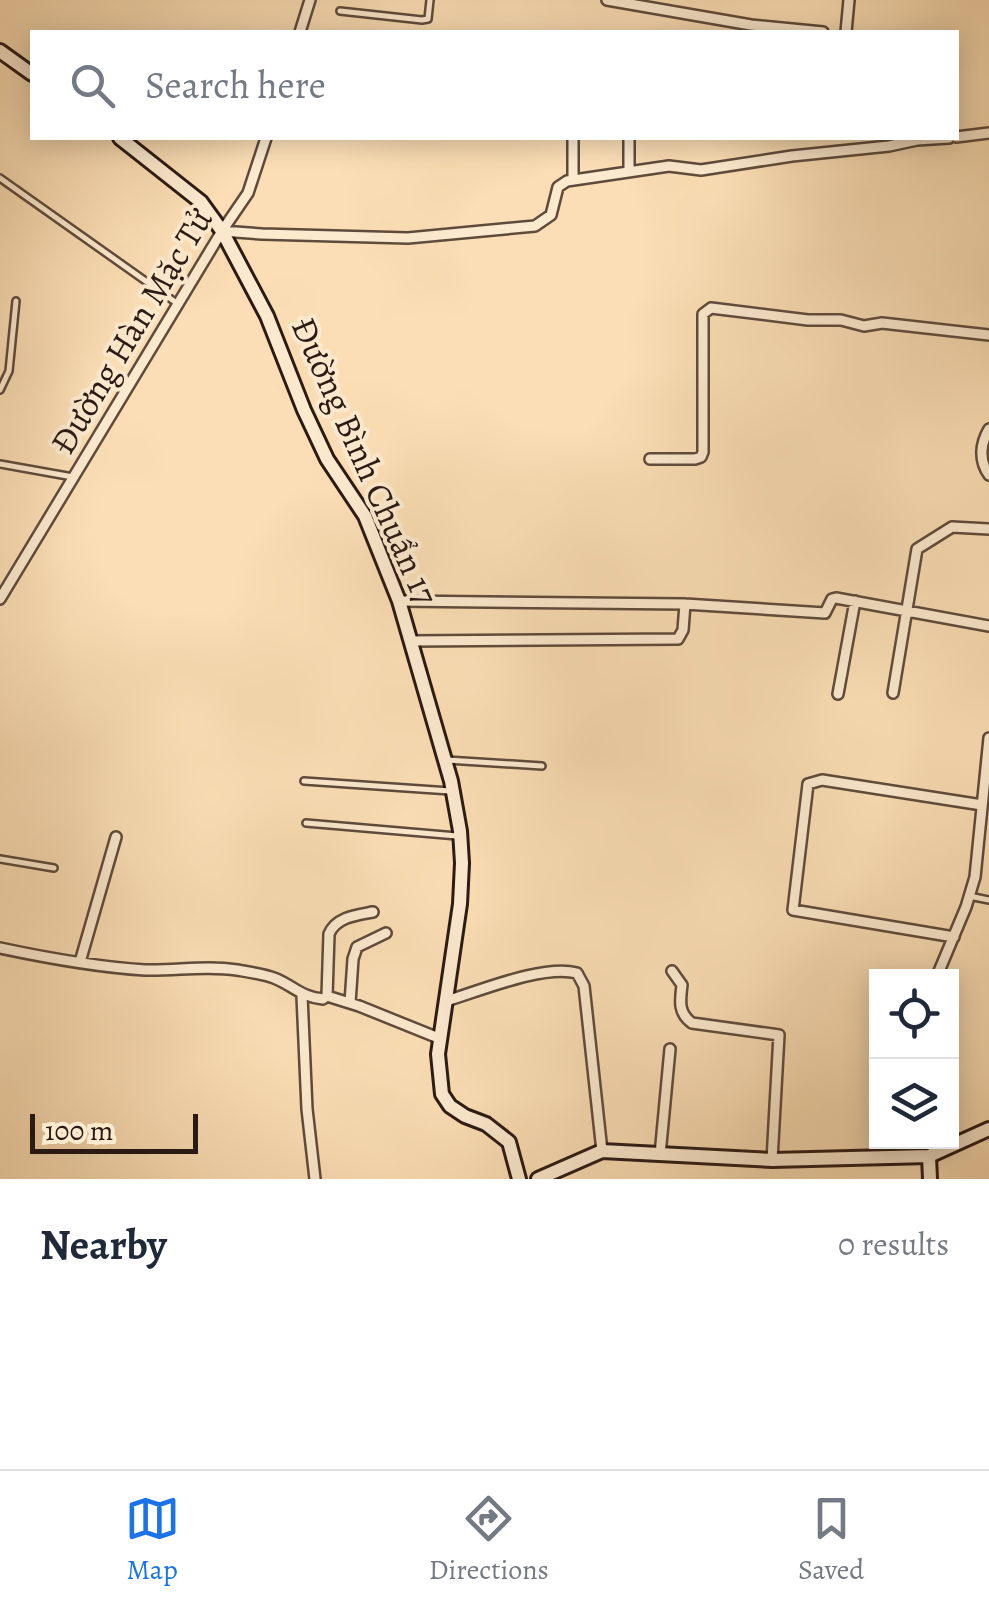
<!DOCTYPE html>
<meta charset="utf-8">
<style>
:root{--surface:#fff;--page:#f6f6f7;--text:#1f2937;--muted:#747a83;--line:#e0e1e3;--accent:#1a73e8}
body{margin:0;font-family:Alegreya,serif;background:var(--page);color:var(--text)}
.controls{position:absolute;right:30px;bottom:30px;display:grid;overflow:hidden;border-radius:0px;box-shadow:0 5px 25px #0003}
.controls button{width:90px;height:90px;display:grid;place-items:center;padding:0;border:0;border-bottom:2px solid var(--line);background:var(--surface);color:var(--text);font:50px sans-serif}
.scale{position:absolute;left:30px;bottom:25px;width:168px;box-sizing:border-box;padding-left:10px;border:5px solid #2b1a14;border-top:0;font-size:28px;line-height:35px;white-space:nowrap;color:#2b1a14;-webkit-text-stroke:8px #fceacf;paint-order:stroke}
.list{margin:0;padding:0;list-style:none}
h2{display:flex;justify-content:space-between;align-items:center;height:130px;margin:0;padding:0 40px;font-size:42px}
h2 small{font-size:32px;font-weight:400;color:var(--muted)}
.icon{flex:none;width:55px;height:55px;fill:none;stroke:currentColor;stroke-width:2;stroke-linecap:round;stroke-linejoin:round}
.map{position:relative;flex:none;width:989px;height:1179px;overflow:hidden}
.search{position:absolute;background:var(--surface);box-shadow:0 5px 25px #0003;left:30px;right:30px;top:30px;height:110px;display:flex;align-items:center;gap:25px;box-sizing:border-box;padding:0 35px;border-radius:0px;color:var(--muted);font-size:38px}
.sheet{height:290px;background:var(--surface)}
nav{display:flex;justify-content:space-around;align-items:center;box-sizing:border-box;height:140px;border-top:2px solid var(--line);background:var(--surface);font-size:28px;color:var(--muted)}
nav a{display:grid;justify-items:center;gap:5px}
nav .on{color:var(--accent)}
.map>svg:first-child{display:block}
</style>
<div class="map">
<svg width="989" height="1179" viewBox="0 0 989 1179">
<rect width="100%" height="100%" fill="#fbdeb5"/>
<filter id="stains"><feTurbulence type="fractalNoise" baseFrequency=".002" numOctaves="4"/><feColorMatrix values="0 0 0 0 .2 0 0 0 0 .09 0 0 0 0 .02 0 0 0 .5 -.17"/></filter>
<radialGradient id="worn" r=".72"><stop offset=".6" stop-color="#630" stop-opacity="0"/><stop offset="1" stop-color="#630" stop-opacity=".3"/></radialGradient>
<g fill="none" stroke-linecap="round" stroke-linejoin="round">
<g stroke="#5f4b3c" stroke-width="10">
<path id="lane" d="M340,11L422,20L428,19L430,0
M0,178L178,304
M0,390L9,371L16,301
M0,464L73,477
M447,760L542,766
M304,781L450,791
M306,823L457,836
M0,859L54,868
M969,896L989,900"/>
</g>
<g stroke="#5f4b3c" stroke-width="14">
<path id="street" d="M607,0L751,25L823,32
M300,32L310,0
M846,32L849,0
M956,137L989,133
M573,138V180
M629,138V172
M913,138L917,140L949,138
M222,231L262,234L408,238L535,226L551,215L558,187L567,181L669,166L701,170L792,156L889,146L917,140
M989,429C980,444 979,461 989,475
M650,459H695L701,457L703,452V314L711,308L808,320H841L864,326L882,323L989,335
M0,599L222,231L248,193L266,138
M399,601L685,604L825,613L832,599L836,598L989,626
M410,641L678,639L683,630L685,604
M893,693L917,549L952,527L989,529
M838,694L855,601
M954,937L793,910L808,784L822,780L982,805
M0,948C47,958 96,967 145,970C176,971 206,965 237,970C249,972 263,974 274,978C294,986 301,997 323,999L327,996L329,934C336,917 357,915 373,912
M80,962L116,837
M672,971L682,985C680,1001 678,1013 692,1023L779,1035L772,1160
M937,976L966,907L975,877L989,738
M302,996L307,1109L315,1179
M327,996L359,1006L441,1039
M446,1001C480,991 543,964 577,973L584,986L602,1151
M350,1003L353,959L357,947L386,933
M660,1155L670,1049"/>
</g>
<g stroke="#2b1a14" stroke-width="18">
<path id="secondary" d="M0,51L32,74
M120,138L201,202L222,231L267,316L304,410L327,459L365,516L399,601L451,781L460,831L462,863L460,904L438,1054L442,1094L450,1106L465,1116L486,1124L509,1142L519,1179
M929,1156L930,1179
M538,1179L602,1151L772,1160L929,1156L989,1129"/>
</g>
<use href="#lane" stroke="#fceacf" stroke-width="5"/>
<use href="#street" stroke="#fceacf" stroke-width="9"/>
<use href="#secondary" stroke="#fceacf" stroke-width="12"/>
</g>
<g text-anchor="middle" dominant-baseline="central" stroke-width="8" stroke-linejoin="round" paint-order="stroke">
<g font-size="35" fill="#2b1a14" stroke="#fceacf">
<text transform="translate(131 331) rotate(-59)">Đường Hàn Mặc Tử</text>
<text transform="translate(365 461) rotate(66)">Đường Bình Chuẩn 17</text>
</g>
</g>
<rect width="100%" height="100%" filter="url(#stains)"/>
<rect width="100%" height="100%" fill="url(#worn)"/>
</svg>
<div class="controls">
<button><svg class="icon" aria-label="locate" viewBox="0 0 24 24"><circle cx="12" cy="12" r="6"/><path d="M12 2v4M12 18v4M2 12h4M18 12h4"/></svg></button>
<button><svg class="icon" aria-label="layers" viewBox="0 0 24 24"><path d="M12 4l9 5-9 5-9-5zM3 14l9 5 9-5"/></svg></button>
</div>
<div class="scale">100 m</div>
<div class="search"><svg class="icon" aria-label="search" viewBox="0 0 24 24"><circle cx="10" cy="10" r="6"/><path d="M15 15l6 6"/></svg>Search here</div>
</div>
<section class="sheet">
<h2>Nearby<small>0 results</small></h2>
<ul class="list">
</ul>
</section>
<nav>
<a class="on"><svg class="icon" aria-label="map" viewBox="0 0 24 24"><path d="M3 6l6-2 6 2 6-2v14l-6 2-6-2-6 2zM9 4v14M15 6v14"/></svg>Map</a>
<a><svg class="icon" aria-label="directions" viewBox="0 0 24 24"><path d="M12 3l9 9-9 9-9-9zM9 14v-3h6M13 9l2 2-2 2"/></svg>Directions</a>
<a><svg class="icon" aria-label="saved" viewBox="0 0 24 24"><path d="M7 4h10v16l-5-4-5 4z"/></svg>Saved</a>
</nav>
